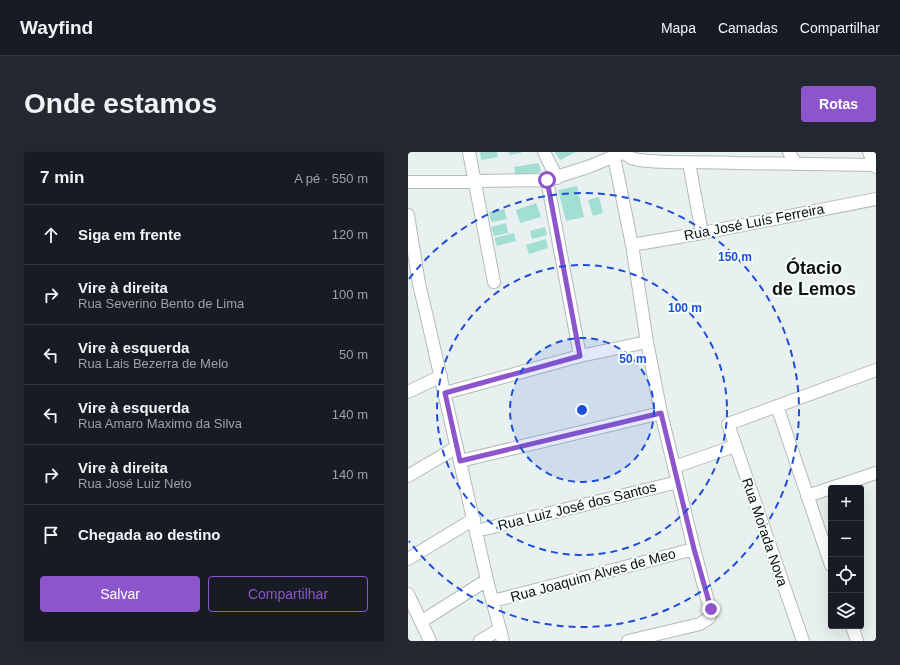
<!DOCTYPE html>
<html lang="pt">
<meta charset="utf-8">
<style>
:root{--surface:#171b24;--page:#242831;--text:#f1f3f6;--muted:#9ea1a6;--line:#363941;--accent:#8d55cc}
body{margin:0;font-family:Arial,sans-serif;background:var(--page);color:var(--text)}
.controls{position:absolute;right:12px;bottom:12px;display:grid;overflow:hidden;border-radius:4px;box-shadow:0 4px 16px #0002}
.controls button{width:36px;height:36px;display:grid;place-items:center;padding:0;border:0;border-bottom:1px solid var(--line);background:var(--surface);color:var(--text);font:20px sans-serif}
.stop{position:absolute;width:12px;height:12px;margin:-9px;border:3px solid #8d55cc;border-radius:50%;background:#fff}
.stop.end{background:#8d55cc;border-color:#fff;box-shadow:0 1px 4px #0008}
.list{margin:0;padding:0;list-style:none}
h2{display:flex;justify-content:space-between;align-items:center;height:52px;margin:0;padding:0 16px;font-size:17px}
h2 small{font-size:13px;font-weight:400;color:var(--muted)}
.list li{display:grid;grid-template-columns:26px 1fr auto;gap:12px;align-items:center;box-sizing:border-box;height:60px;padding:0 16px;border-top:1px solid var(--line)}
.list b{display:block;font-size:15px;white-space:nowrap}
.list p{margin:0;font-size:13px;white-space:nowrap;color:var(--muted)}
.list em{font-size:13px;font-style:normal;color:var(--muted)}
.actions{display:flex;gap:8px;padding:12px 16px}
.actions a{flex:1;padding:9px 0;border:1px solid var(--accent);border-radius:4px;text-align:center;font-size:14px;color:var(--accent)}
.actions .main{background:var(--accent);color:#fff}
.icon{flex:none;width:22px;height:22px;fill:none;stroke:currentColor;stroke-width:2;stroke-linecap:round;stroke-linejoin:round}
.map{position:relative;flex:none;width:468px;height:489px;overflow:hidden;border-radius:4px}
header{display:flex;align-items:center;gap:24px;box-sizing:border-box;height:56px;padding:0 20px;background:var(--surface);border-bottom:1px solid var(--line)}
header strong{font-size:19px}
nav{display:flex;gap:22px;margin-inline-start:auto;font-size:14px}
.intro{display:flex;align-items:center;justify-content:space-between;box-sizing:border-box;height:96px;padding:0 24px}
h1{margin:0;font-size:28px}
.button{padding:10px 18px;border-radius:4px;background:var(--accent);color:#fff;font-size:14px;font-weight:700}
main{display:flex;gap:24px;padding:0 24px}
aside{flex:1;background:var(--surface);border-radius:4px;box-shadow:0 4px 16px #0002}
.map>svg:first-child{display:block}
</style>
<header>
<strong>Wayfind</strong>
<nav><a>Mapa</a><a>Camadas</a><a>Compartilhar</a></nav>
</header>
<div class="intro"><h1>Onde estamos</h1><a class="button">Rotas</a></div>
<main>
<aside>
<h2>7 min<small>A pé · 550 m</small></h2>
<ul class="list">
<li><svg class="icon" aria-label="ahead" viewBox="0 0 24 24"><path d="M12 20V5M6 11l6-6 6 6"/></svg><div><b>Siga em frente</b></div><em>120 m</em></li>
<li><svg class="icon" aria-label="right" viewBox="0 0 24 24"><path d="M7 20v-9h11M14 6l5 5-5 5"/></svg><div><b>Vire à direita</b><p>Rua Severino Bento de Lima</p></div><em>100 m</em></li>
<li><svg class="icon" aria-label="left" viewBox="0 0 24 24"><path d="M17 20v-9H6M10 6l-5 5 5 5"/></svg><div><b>Vire à esquerda</b><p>Rua Lais Bezerra de Melo</p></div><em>50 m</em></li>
<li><svg class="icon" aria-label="left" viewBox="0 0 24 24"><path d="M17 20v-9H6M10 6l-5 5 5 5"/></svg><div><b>Vire à esquerda</b><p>Rua Amaro Maximo da Silva</p></div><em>140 m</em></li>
<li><svg class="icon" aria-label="right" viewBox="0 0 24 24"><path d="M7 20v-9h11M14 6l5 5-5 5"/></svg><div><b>Vire à direita</b><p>Rua José Luiz Neto</p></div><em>140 m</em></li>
<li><svg class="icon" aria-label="arrive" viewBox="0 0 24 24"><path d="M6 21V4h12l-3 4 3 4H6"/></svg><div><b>Chegada ao destino</b></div></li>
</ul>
<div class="actions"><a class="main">Salvar</a><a>Compartilhar</a></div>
</aside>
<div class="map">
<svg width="468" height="489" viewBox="0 0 468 489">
<rect width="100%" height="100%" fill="#e8f1ef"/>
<path fill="#a3ded2" d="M72,0H89L90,5L73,8Z
M101,0H113V1L101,3Z
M147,0H168L152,8Z
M131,11L133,20L108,25L106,15Z
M169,34L176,65L158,69L150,38Z
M191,45L195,61L185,64L180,48Z
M128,51L133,65L112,71L108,58Z
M96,57L99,67L83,70L81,60Z
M98,71L100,81L86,84L83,75Z
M137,75L139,83L124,87L122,79Z
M106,81L108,89L89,94L86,86Z
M138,87L140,96L121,102L118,93Z"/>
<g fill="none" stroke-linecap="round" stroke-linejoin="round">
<g stroke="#b3bbb9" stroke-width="14">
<path id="minor" d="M61,0L86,130
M136,0L149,26
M215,0L223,6L231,8C263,12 296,9 328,11L467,13
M381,0L387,11
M461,0L468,15
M206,5L224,93L239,190L253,261L286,397L303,461L301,466L292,472L220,489
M281,11L294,81
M139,28L172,204
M0,30L139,28L180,15L214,1
M0,63L11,132L18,161L79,428L95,489
M224,93L294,81L468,47
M0,240L33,224
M37,241L172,204L239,190
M369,254L423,413
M52,309L253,261
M266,315L327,294
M0,324L49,295
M399,344L468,321
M68,379L270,330
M0,407L66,367
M0,442L22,489
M85,449L286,397
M14,469L79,428
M444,474L449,489
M72,489L92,477
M395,489L320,272L468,218"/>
</g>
<use href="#minor" stroke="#fff" stroke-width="12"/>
</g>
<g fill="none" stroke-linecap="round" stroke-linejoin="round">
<path stroke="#8d55cc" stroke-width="5" d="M139,28L172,204L37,241L52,309L253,261L286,397L303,457"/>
</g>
<circle cx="174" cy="258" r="72" fill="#1d4ed8" fill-opacity=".12"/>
<g fill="none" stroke="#1d4ed8" stroke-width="2" stroke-dasharray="7 5">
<circle cx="174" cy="258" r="72"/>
<circle cx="174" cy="258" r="145"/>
<path d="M1 127A217 217 0 1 1 1 389"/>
</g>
<g text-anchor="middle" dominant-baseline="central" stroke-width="4" stroke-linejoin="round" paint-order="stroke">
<g font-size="14" fill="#0e1111" stroke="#f5fefc">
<text transform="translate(346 70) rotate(-11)">Rua José Luís Ferreira</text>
<text transform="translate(169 354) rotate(-14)">Rua Luiz José dos Santos</text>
<text transform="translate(357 380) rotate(71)">Rua Morada Nova</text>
<text transform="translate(185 423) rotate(-15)">Rua Joaquim Alves de Meo</text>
</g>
<g font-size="18" font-weight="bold" fill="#0e1111" stroke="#f5fefc">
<text x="406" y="116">Ótacio<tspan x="406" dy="21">de Lemos</tspan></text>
</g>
</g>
<circle cx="174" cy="258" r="6" fill="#1d4ed8" stroke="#f5fefc" stroke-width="2"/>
<g font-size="12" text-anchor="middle" font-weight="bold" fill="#1d4ed8" stroke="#f5fefc" stroke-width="4" stroke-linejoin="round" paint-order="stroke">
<text x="327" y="109">150 m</text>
<text x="277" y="160">100 m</text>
<text x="225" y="211">50 m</text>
</g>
</svg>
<div class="controls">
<button>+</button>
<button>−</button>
<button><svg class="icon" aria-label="locate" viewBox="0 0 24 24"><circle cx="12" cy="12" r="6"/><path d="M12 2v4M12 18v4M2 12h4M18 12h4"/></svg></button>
<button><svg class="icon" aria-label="layers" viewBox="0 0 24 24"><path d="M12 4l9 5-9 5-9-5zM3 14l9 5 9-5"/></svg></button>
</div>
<div class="stop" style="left:139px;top:28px"></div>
<div class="stop end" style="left:303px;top:457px"></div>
</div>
</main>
